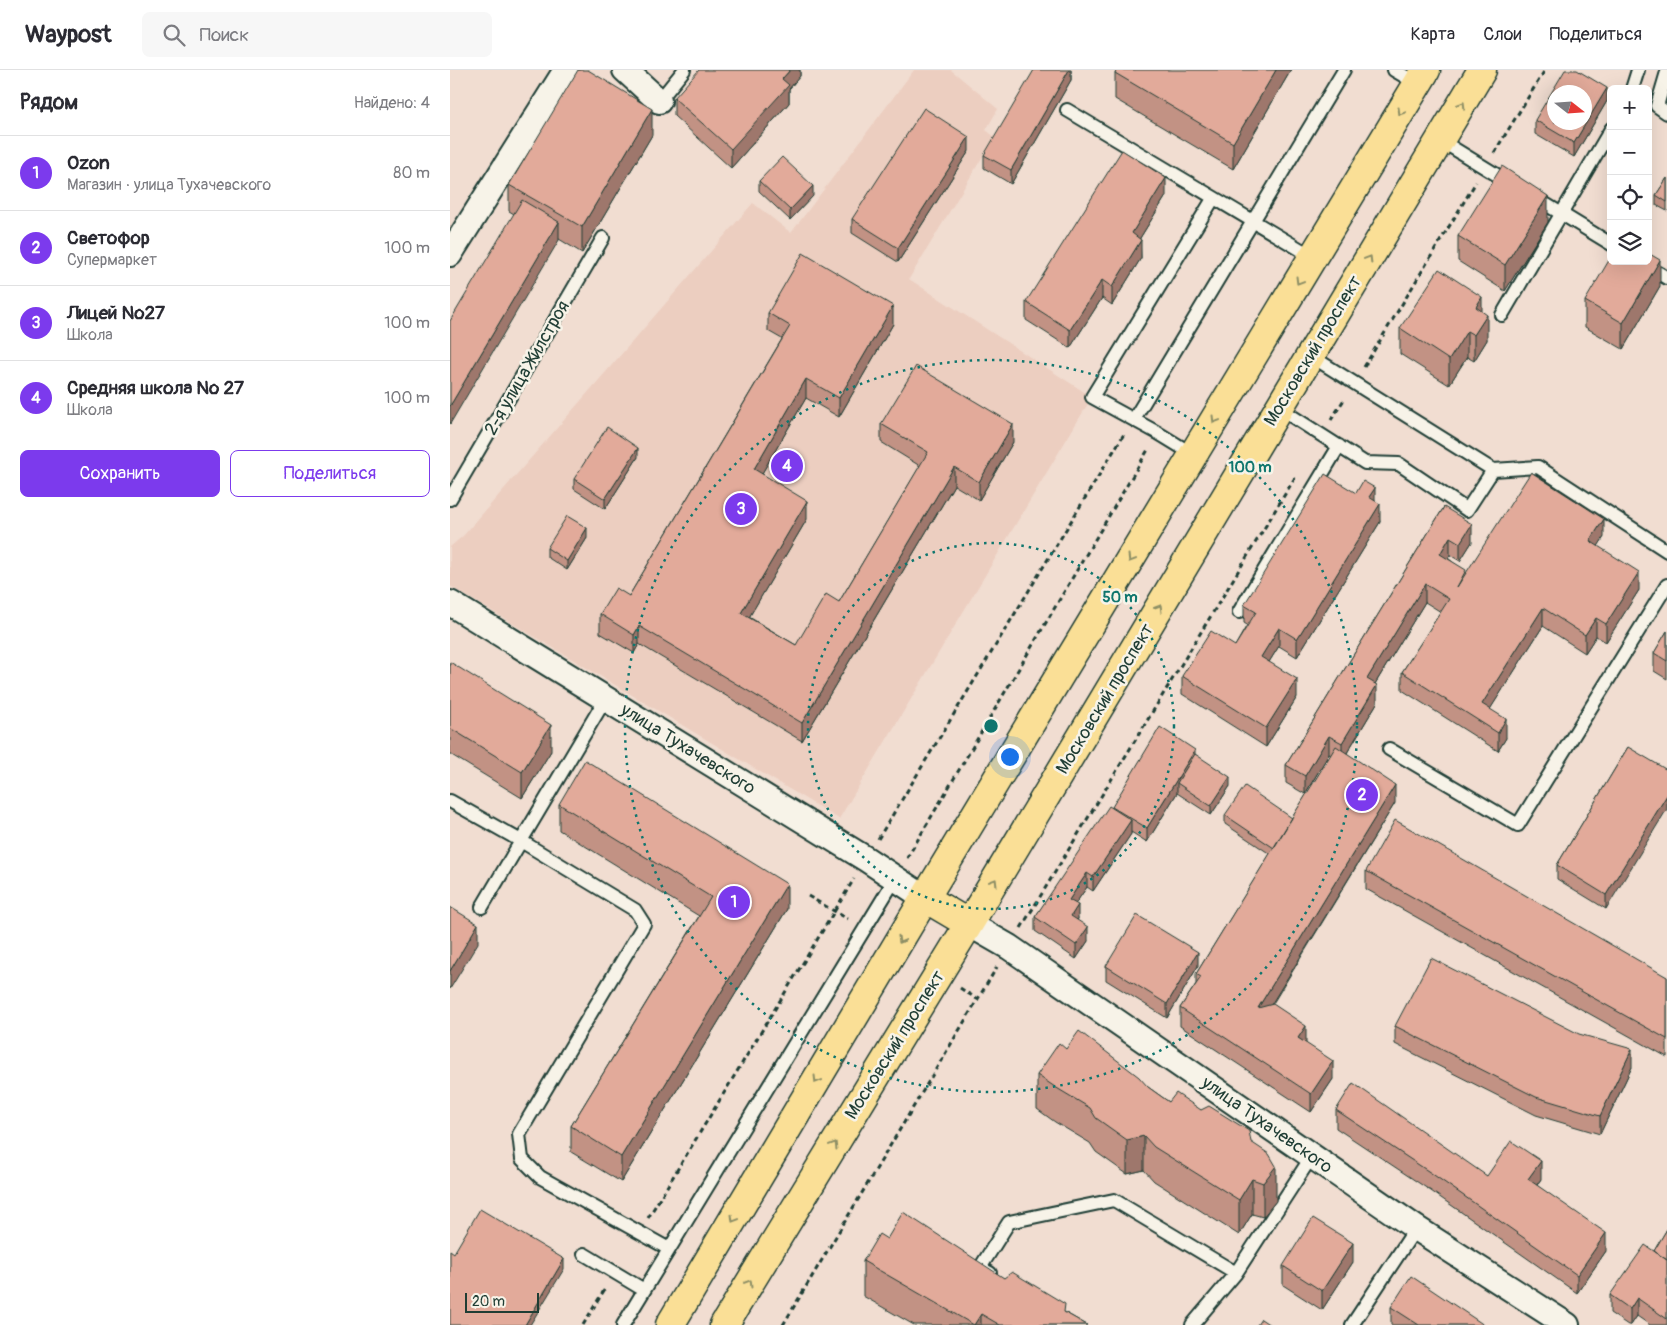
<!DOCTYPE html>
<html lang="ru">
<meta charset="utf-8">
<style>
:root{--surface:#fff;--page:#f7f7f7;--text:#2b2b33;--muted:#7c7c81;--line:#e1e1e2;--accent:#7c3aed}
body{margin:0;font-family:Pangolin,sans-serif;background:var(--page);color:var(--text)}
.controls{position:absolute;right:15px;top:15px;display:grid;overflow:hidden;border-radius:8px;box-shadow:0 5px 20px #0002}
.controls button{width:45px;height:45px;display:grid;place-items:center;padding:0;border:0;border-bottom:1px solid var(--line);background:var(--surface);color:var(--text);font:25px sans-serif}
.compass{position:absolute;left:1097px;top:15px;width:45px;height:45px;border-radius:50%;background:var(--surface);box-shadow:0 5px 20px #0002;rotate:107deg}
.scale{position:absolute;left:15px;bottom:12px;width:74px;box-sizing:border-box;padding-left:5px;border:2px solid #1f3d34;border-top:0;font-size:14px;line-height:18px;white-space:nowrap;color:#1f3d34;-webkit-text-stroke:4px #f7f3e8;paint-order:stroke}
.you{position:absolute;left:559px;top:686px;width:18px;height:18px;margin:-12px;border:4px solid #fff;border-radius:50%;background:#1a73e8;box-shadow:0 0 0 8px #1a73e833}
.badge{display:grid;place-items:center;width:32px;height:32px;border-radius:50%;background:var(--accent);color:#fff;font-size:16px;font-weight:700}
.pin{position:absolute;translate:-50% -50%;border:2px solid #fff;box-shadow:0 1px 5px #0006}
.list{margin:0;padding:0;list-style:none}
h2{display:flex;justify-content:space-between;align-items:center;height:65px;margin:0;padding:0 20px;font-size:21px}
h2 small{font-size:16px;font-weight:400;color:var(--muted)}
.list li{display:grid;grid-template-columns:32px 1fr auto;gap:15px;align-items:center;box-sizing:border-box;height:75px;padding:0 20px;border-top:1px solid var(--line)}
.list b{display:block;font-size:19px;white-space:nowrap}
.list p{margin:0;font-size:16px;white-space:nowrap;color:var(--muted)}
.list em{font-size:16px;font-style:normal;color:var(--muted)}
.actions{display:flex;gap:10px;padding:15px 20px}
.actions a{flex:1;padding:11px 0;border:1px solid var(--accent);border-radius:8px;text-align:center;font-size:18px;color:var(--accent)}
.actions .main{background:var(--accent);color:#fff}
.icon{flex:none;width:28px;height:28px;fill:none;stroke:currentColor;stroke-width:2;stroke-linecap:round;stroke-linejoin:round}
.map{position:relative;flex:none;width:1217px;height:1255px;overflow:hidden}
header{display:flex;align-items:center;gap:30px;box-sizing:border-box;height:70px;padding:0 25px;background:var(--surface);border-bottom:1px solid var(--line)}
header strong{font-size:24px}
nav{display:flex;gap:28px;margin-inline-start:auto;font-size:18px}
.search{width:350px;height:45px;background:var(--page);display:flex;align-items:center;gap:12px;box-sizing:border-box;padding:0 18px;border-radius:8px;color:var(--muted);font-size:19px}
main{display:flex}
aside{flex:1;background:var(--surface)}
.map>svg:first-child{display:block}
</style>
<header>
<strong>Waypost</strong>
<div class="search"><svg class="icon" aria-label="search" viewBox="0 0 24 24"><circle cx="10" cy="10" r="6"/><path d="M15 15l6 6"/></svg>Поиск</div>
<nav><a>Карта</a><a>Слои</a><a>Поделиться</a></nav>
</header>
<main>
<aside>
<h2>Рядом<small>Найдено: 4</small></h2>
<ul class="list">
<li><span class="badge">1</span><div><b>Ozon</b><p>Магазин · улица Тухачевского</p></div><em>80 m</em></li>
<li><span class="badge">2</span><div><b>Светофор</b><p>Супермаркет</p></div><em>100 m</em></li>
<li><span class="badge">3</span><div><b>Лицей №27</b><p>Школа</p></div><em>100 m</em></li>
<li><span class="badge">4</span><div><b>Средняя школа № 27</b><p>Школа</p></div><em>100 m</em></li>
</ul>
<div class="actions"><a class="main">Сохранить</a><a>Поделиться</a></div>
</aside>
<div class="map">
<svg width="1217" height="1255" viewBox="0 0 1217 1255">
<rect width="100%" height="100%" fill="#f1ddd1"/>
<filter id="ink" filterUnits="userSpaceOnUse"><feTurbulence type="fractalNoise" baseFrequency=".02" numOctaves="2"/><feDisplacementMap in="SourceGraphic" scale="10" xChannelSelector="R" yChannelSelector="G"/><feConvolveMatrix kernelMatrix="1 2 1 2 8 2 1 2 1" color-interpolation-filters="sRGB"/></filter>
<g filter="url(#ink)">
<path fill="#eccec0" d="M464,0H501L548,39L536,60L545,67L530,91L459,209L642,327L389,749L0,516V477L14,465L303,133L341,163Z"/>
<g fill="none" stroke-linecap="round" stroke-linejoin="round">
<g stroke="#1f3d34" stroke-width="16">
<path id="lane" d="M944,0L968,14
M1217,2L1207,36L1217,43
M1182,19L1188,0
M209,31L234,0
M617,40L863,187
M990,70L1060,113
M1084,127L1161,174
M1189,191L1217,208
M1052,245L1161,59
M861,286L1043,400L1088,397L1217,481
M829,338L915,393L949,394L1017,440L1043,400
M684,349L894,0
M744,385L708,363L642,327L763,129
M0,429L153,168
M789,542L889,376
M939,679L1068,755L1217,515
M0,731L71,771L156,628
M32,837L71,771L185,840L194,854L69,1064L72,1089L90,1107L219,1179
M134,1184L194,1220
M540,1203L530,1198L559,1152L664,1130L786,1203
M173,1255L445,809
M742,1255L786,1203L862,1086
M902,1255L966,1158"/>
</g>
<g stroke="#1f3d34" stroke-width="28">
<path id="street" d="M175,0L209,31
M0,184L116,0
M0,533L416,789L475,828
M519,854L559,877L966,1158L1117,1255"/>
</g>
<g stroke="#1f3d34" stroke-width="31">
<path id="primary" d="M475,828L519,854
M220,1255L475,828L976,0
M274,1255L519,854L1032,0"/>
</g>
<path stroke="#1f3d34" stroke-width="3" stroke-dasharray="5 4" stroke-linecap="butt" d="M1044,83L1095,0
M914,297L1026,112
M881,350L895,328
M428,769L674,364
M457,788L699,378
M358,826L398,849
M571,858L846,406
M510,918L527,929
M198,1148L404,809
M133,1255L156,1217
M333,1255L547,897"/>
<use href="#lane" stroke="#f7f3e8" stroke-width="12"/>
<use href="#street" stroke="#f7f3e8" stroke-width="24"/>
<use href="#primary" stroke="#fadf96" stroke-width="28"/>
</g>
<path fill="#c29284" stroke="#1f3d34" d="M350,0V6L339,19V33L281,98L224,46V28Z
M621,0V10L561,114L534,98V85Z
M841,0L783,99L665,29V3Z
M1157,31L1124,87L1085,64V50Z
M202,65L132,183L109,169V170L59,141V115Z
M519,81L448,192L402,163V149Z
M1217,108V141L1206,135V125Z
M309,111L363,126L340,150L309,121Z
M716,126L690,168L691,188L662,235L652,228L620,278L576,250V232Z
M1098,152L1055,221L1008,191V166Z
M1210,216L1173,279L1135,257V231Z
M1032,241L1037,270L1024,291L1017,287L999,315L950,284V258Z
M318,243L443,254L389,347L356,328L312,403L357,449L299,547L346,575L389,532L470,396L431,372V354L563,372L529,430L504,415L352,671L189,574L184,583L150,563V544L179,526L332,269L318,261Z
M188,387L155,439L124,419V409Z
M906,423L925,431L930,452L847,587L829,576L819,592L847,627L816,677L732,624V606L785,576L797,555L794,553V535Z
M994,437L1022,472L1010,491L1000,485L998,488L1016,503L1154,467L1148,476L1189,520L1156,572L1146,566L1135,583L1093,556L1040,639L1056,668L1048,681L952,620V602L991,542L975,532L925,614L927,633L897,683L945,733L822,935L856,973L883,1009L861,1042L730,956V938L746,914V904L820,784L775,754V745L842,748L881,685L879,684L855,724L836,713V695Z
M137,468L117,500L97,487V478Z
M1217,561V609L1204,601V583Z
M0,592L101,681L72,728L0,684Z
M1178,677L1156,839L1107,809V795Z
M745,684L780,716L761,745L727,723L697,772L681,762V764L643,821L637,817L625,834L628,849L627,850L638,871L626,889L585,861V847L662,738V737Z
M109,734L337,839L171,1112L121,1082V1056L249,846L109,760Z
M916,801L1217,907V987L916,819Z
M656,896H748L717,948L656,910Z
M945,956L1182,997L1150,1064L1086,1045L945,974Z
M616,979L698,1017L719,1032L751,1040L801,1072L826,1131L813,1147L802,1144L789,1165L704,1111L694,1100L677,1104L646,1082L640,1073L605,1052L587,1039V1005Z
M886,1040L1037,1106L1091,1109L1087,1115L1156,1181L1127,1223L981,1121L886,1058Z
M1217,1159V1255H1200L1187,1246L1181,1255H1178L1160,1243V1225L1204,1181Z
M437,1169L554,1208L637,1255H464L413,1226V1191Z
M903,1192L872,1240L833,1215V1196Z
M941,1237L1034,1255H941Z"/>
<path fill="#9e776c" stroke="#1f3d34" d="M340,0H350V6L339,19V33L281,98V79L332,9Z
M619,0H621V10L561,114V100Z
M826,0H841L783,99V73Z
M1157,18V31L1124,87V73Z
M202,39V65L132,183V157Z
M519,67V81L448,192V178Z
M716,108V126L682,181V163Z
M363,116V126L340,150V140Z
M1098,126V152L1055,221V195Z
M109,152V170L0,354V336Z
M691,170V188L662,235V217Z
M1210,190V216L1173,279V253Z
M652,210V228L620,278V260Z
M1032,227V253L1026,237Z
M443,236V254L389,347V328Z
M1037,245V270L1024,291V265Z
M1017,261V287L999,315V290Z
M356,309V328L304,417V399Z
M563,354V372L529,430V412Z
M188,378V387L155,439V429Z
M504,397V415L352,671V653Z
M925,418V436L919,427Z
M357,431V449L291,561V543Z
M930,434V452L847,587V569Z
M1154,449V467L1140,489V471Z
M1022,454V472L1010,491V473Z
M137,458V468L117,500V491Z
M1000,467V485L990,502V484Z
M1189,502V520L1156,572V554Z
M975,514V532L917,627V609Z
M1093,538V556L1032,652V634Z
M1146,548V566L1135,583V565Z
M189,556V574L184,583V565Z
M829,558V576L811,605V587Z
M847,609V627L816,677V658Z
M927,615V633L892,691V673Z
M1056,649V668L1048,681V663Z
M101,655V681L72,728V702Z
M879,666V684L855,724V706Z
M745,680V694L727,713V723L697,772V758Z
M780,707V716L761,745V736Z
M945,715V733L808,956V938Z
M1217,725V739L1156,839V825Z
M681,750V764L643,821V807Z
M637,803V817L619,843V830Z
M337,814V839L171,1112V1087Z
M628,835V849L621,860V846Z
M28,854V873L0,919V901Z
M638,857V871L626,889V875Z
M748,882V896L717,948V934Z
M856,956V974L848,968Z
M1182,979V997L1150,1064V1046Z
M883,991V1009L861,1042V1024Z
M694,1066V1100L677,1104V1070Z
M1091,1091V1109L1078,1127V1109Z
M826,1096V1131L813,1147V1113Z
M802,1109V1144L789,1165V1130Z
M1156,1163V1181L1127,1223V1205Z
M903,1173V1192L872,1240V1221Z
M114,1189V1199L80,1255H75Z
M1187,1228V1246L1181,1255H1180V1239Z
M531,1244V1255H524Z"/>
<path fill="#e2aa9a" stroke="#1f3d34" fill-rule="evenodd" d="M128,0H138L202,39L132,157L59,115Z
M249,0H340L332,9L339,15L281,79L224,28Z
M584,0H619L561,100L534,85Z
M667,0H826L783,73L665,3Z
M1115,0H1127L1157,18L1124,73L1085,50ZM1104,22H1134V52H1104Z
M474,38L519,67L448,178L402,149Z
M672,80L716,108L682,163L691,170L662,217L652,210L620,260L576,232Z
M332,87L363,116L340,140L309,111Z
M1052,96L1098,126L1055,195L1008,166Z
M1217,108V132L1206,125Z
M72,130L109,152L0,336V251Z
M353,183L443,236L389,328L356,309L304,399L357,431L291,543L346,575L376,524L389,532L478,382L431,354L466,296L563,354L529,412L504,397L352,653L189,556L184,565L150,544L166,518L179,526L340,256L318,243Z
M1198,183L1210,190L1173,253L1135,231L1161,187V191H1198Z
M989,199L1032,227L1026,237L1037,245L1024,265L1017,261L999,290L950,258Z
M157,357L188,378L155,429L124,409Z
M1081,402L1154,449L1140,471L1189,502L1156,554L1146,548L1135,565L1093,538L1032,634L1056,649L1048,663L952,602L999,529L975,514L917,609L927,615L892,673L879,666L855,706L836,695L994,437L1022,454L1010,473L1000,467L990,484L1016,500L1007,517Z
M875,404L906,423L913,411L925,418L919,427L930,434L847,569L829,558L811,587L847,609L816,658L732,606L761,561L785,576L806,542L794,535Z
M117,446L137,458L117,491L97,478Z
M1217,561V591L1204,583Z
M0,592L101,655L72,702L0,658Z
M710,657L745,680L697,758L662,737Z
M886,676L945,715L808,938L823,934L856,956L848,968L883,991L861,1024L730,938L751,907L746,904Z
M1178,677L1217,700V725L1156,825L1107,795Z
M745,684L780,707L761,736L727,713Z
M135,690L337,814L171,1087L121,1056L261,827L109,734Z
M795,716L842,748L824,778L775,745Z
M659,736L681,750L643,807L637,803L619,830L628,835L621,846L638,857L626,875L585,847Z
M945,750L1217,907V969L916,801Z
M0,837L28,854L0,901Z
M687,845L748,882L717,934L656,896Z
M981,888L1129,964L1182,979L1150,1046L1086,1027L945,956Z
M629,961L689,1007L698,1017L719,1032L726,1023L751,1040L759,1036L799,1061L801,1072L819,1084L826,1096L813,1113L802,1109L789,1130L704,1077L694,1066L677,1070L646,1048L640,1038L605,1017L587,1005L609,973L616,979Z
M903,1013L1037,1106L1061,1071L1091,1091L1078,1109L1156,1163L1127,1205L981,1103L886,1040Z
M30,1139L114,1189L75,1255H0V1180L4,1183Z
M453,1142L554,1208L562,1202L615,1234L614,1242L637,1255H550L531,1244L524,1255L413,1191L429,1164L437,1169Z
M863,1148L903,1173L872,1221L833,1196Z
M1217,1159V1190L1204,1181Z
M1195,1175L1217,1190V1249L1187,1228L1180,1239L1160,1225Z
M961,1206L1034,1255H969L941,1237Z
M811,1249L820,1255H807Z"/>
<defs><path id="oneway-chevron" d="M-2-3.5L2.5 0L-2 3.5" fill="none" stroke-width="1.6" stroke-linecap="round" stroke-linejoin="round" transform="scale(1.25)"/></defs>
<g stroke="#8c8e65">
<use href="#oneway-chevron" transform="translate(1012 35) rotate(-59)"/>
<use href="#oneway-chevron" transform="translate(951 42) rotate(121)"/>
<use href="#oneway-chevron" transform="translate(919 189) rotate(-59)"/>
<use href="#oneway-chevron" transform="translate(849 211) rotate(121)"/>
<use href="#oneway-chevron" transform="translate(765 350) rotate(121)"/>
<use href="#oneway-chevron" transform="translate(681 489) rotate(121)"/>
<use href="#oneway-chevron" transform="translate(709 538) rotate(-59)"/>
<use href="#oneway-chevron" transform="translate(544 812) rotate(-59)"/>
<use href="#oneway-chevron" transform="translate(451 870) rotate(120)"/>
<use href="#oneway-chevron" transform="translate(367 1010) rotate(121)"/>
<use href="#oneway-chevron" transform="translate(384 1075) rotate(-59)"/>
<use href="#oneway-chevron" transform="translate(284 1149) rotate(121)"/>
<use href="#oneway-chevron" transform="translate(299 1213) rotate(-59)"/>
</g>
</g>
<g fill="none" stroke="#0f766e" stroke-width="2.5" stroke-dasharray="2.5 5">
<circle cx="541" cy="656" r="183"/>
<circle cx="541" cy="656" r="366"/>
</g>
<g text-anchor="middle" dominant-baseline="central" stroke-width="5" stroke-linejoin="round" paint-order="stroke">
<g font-size="18" fill="#1f3d34" stroke="#f7f3e8">
<text transform="translate(863 281) rotate(-59)">Московский проспект</text>
<text transform="translate(77 298) rotate(-60)">2-я улица Жилстроя</text>
<text transform="translate(655 629) rotate(-59)">Московский проспект</text>
<text transform="translate(238 679) rotate(32)">улица Тухачевского</text>
<text transform="translate(445 975) rotate(-58)">Московский проспект</text>
<text transform="translate(817 1055) rotate(35)">улица Тухачевского</text>
</g>
</g>
<circle cx="541" cy="656" r="8" fill="#0f766e" stroke="#f7f3e8" stroke-width="2.5"/>
<g font-size="15" text-anchor="middle" font-weight="bold" fill="#0f766e" stroke="#f7f3e8" stroke-width="5" stroke-linejoin="round" paint-order="stroke">
<text x="800" y="402">100 m</text>
<text x="670" y="532">50 m</text>
</g>
</svg>
<div class="controls">
<button>+</button>
<button>−</button>
<button><svg class="icon" aria-label="locate" viewBox="0 0 24 24"><circle cx="12" cy="12" r="6"/><path d="M12 2v4M12 18v4M2 12h4M18 12h4"/></svg></button>
<button><svg class="icon" aria-label="layers" viewBox="0 0 24 24"><path d="M12 4l9 5-9 5-9-5zM3 14l9 5 9-5"/></svg></button>
</div>
<svg class="compass" viewBox="-18 -18 36 36"><path d="M0-13l5 13h-10z" fill="#e53935"/><path d="M0 13l5-13h-10z" fill="#7c7c81"/></svg>
<div class="scale">20 m</div>
<div class="you"></div>
<div class="pin badge" style="left:284px;top:832px">1</div>
<div class="pin badge" style="left:912px;top:725px">2</div>
<div class="pin badge" style="left:291px;top:439px">3</div>
<div class="pin badge" style="left:337px;top:396px">4</div>
</div>
</main>
